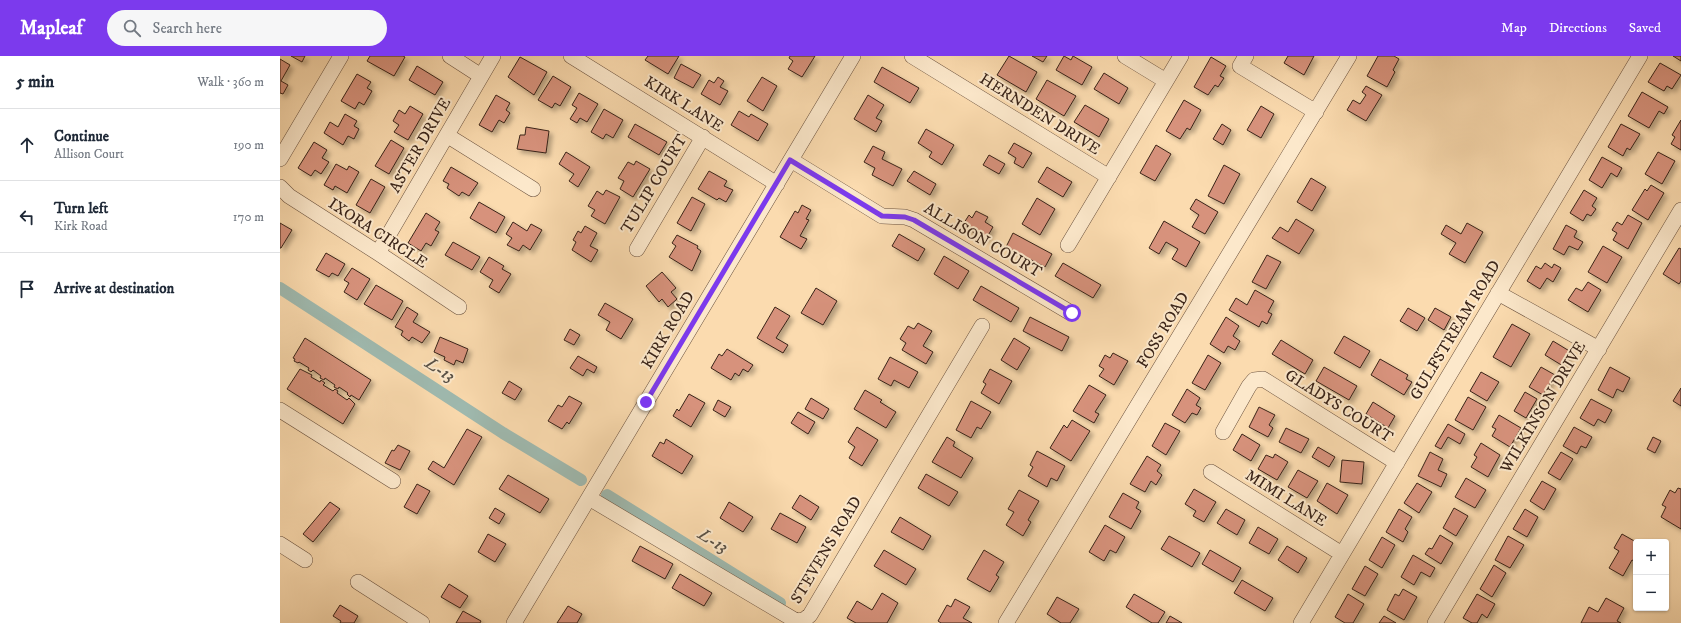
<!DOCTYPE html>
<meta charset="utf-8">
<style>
:root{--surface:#fff;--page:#f6f6f7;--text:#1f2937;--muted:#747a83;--line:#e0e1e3;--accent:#7c3aed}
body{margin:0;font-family:"IM FELL DW Pica",serif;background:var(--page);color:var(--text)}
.controls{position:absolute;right:12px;bottom:12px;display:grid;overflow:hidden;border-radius:4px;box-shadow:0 1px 3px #0004}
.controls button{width:36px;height:36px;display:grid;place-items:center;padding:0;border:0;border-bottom:1px solid var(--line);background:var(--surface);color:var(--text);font:20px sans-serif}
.stop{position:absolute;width:12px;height:12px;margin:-9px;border:3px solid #7c3aed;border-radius:50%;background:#fff}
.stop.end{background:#7c3aed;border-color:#fff;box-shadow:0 1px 4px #0008}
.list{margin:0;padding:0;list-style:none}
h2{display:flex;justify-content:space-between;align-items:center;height:52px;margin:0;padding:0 16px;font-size:17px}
h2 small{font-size:13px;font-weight:400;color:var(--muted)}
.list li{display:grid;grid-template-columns:26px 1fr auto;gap:12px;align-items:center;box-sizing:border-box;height:72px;padding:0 16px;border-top:1px solid var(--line)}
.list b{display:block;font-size:15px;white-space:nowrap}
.list p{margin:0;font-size:13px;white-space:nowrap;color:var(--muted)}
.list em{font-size:13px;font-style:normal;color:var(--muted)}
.icon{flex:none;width:22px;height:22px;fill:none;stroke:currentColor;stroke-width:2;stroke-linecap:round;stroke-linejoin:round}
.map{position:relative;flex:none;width:1401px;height:567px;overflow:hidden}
header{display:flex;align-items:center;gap:24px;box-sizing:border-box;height:56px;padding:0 20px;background:var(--accent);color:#fff}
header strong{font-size:19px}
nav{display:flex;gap:22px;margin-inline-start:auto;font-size:14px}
.search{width:280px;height:36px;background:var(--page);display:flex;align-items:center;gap:10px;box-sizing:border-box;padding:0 14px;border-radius:22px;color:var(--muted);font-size:15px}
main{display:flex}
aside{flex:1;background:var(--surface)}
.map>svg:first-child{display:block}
</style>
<header>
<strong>Mapleaf</strong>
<div class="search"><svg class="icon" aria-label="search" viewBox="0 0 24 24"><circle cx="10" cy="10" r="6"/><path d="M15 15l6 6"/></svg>Search here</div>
<nav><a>Map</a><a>Directions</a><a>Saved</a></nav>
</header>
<main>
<aside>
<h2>5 min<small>Walk · 360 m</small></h2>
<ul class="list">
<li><svg class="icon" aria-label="ahead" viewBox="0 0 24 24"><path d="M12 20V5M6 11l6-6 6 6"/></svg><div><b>Continue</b><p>Allison Court</p></div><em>190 m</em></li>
<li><svg class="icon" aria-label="left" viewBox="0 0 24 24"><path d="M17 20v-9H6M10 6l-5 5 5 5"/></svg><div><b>Turn left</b><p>Kirk Road</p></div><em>170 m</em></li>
<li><svg class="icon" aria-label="arrive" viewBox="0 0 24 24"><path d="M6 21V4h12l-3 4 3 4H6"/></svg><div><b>Arrive at destination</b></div></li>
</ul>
</aside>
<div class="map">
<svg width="1401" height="567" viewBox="0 0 1401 567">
<defs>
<filter id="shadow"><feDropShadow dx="3.5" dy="3.5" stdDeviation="2" flood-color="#0004"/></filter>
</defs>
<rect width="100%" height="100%" fill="#fbdbaf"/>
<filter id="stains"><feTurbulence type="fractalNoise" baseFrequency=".005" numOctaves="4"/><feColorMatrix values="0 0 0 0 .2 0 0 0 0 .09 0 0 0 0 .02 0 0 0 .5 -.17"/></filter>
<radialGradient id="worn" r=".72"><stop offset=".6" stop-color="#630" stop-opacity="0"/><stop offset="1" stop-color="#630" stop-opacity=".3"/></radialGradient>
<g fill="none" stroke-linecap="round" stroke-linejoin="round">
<path stroke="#9fbab0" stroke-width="12" d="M0,232L223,377L301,424
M327,439L500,547"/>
</g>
<path fill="#d7927b" stroke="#392318" filter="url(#shadow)" d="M11,0H25L22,6Z
M90,0H123L125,1L114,20L87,5Z
M368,0H399L388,18L365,4Z
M510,0H535L522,21L508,13L513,5L509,2Z
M729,0L757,16L746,36L717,19Z
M752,0H767L763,6Z
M784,0L791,4L793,0L812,11L802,29L776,14Z
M1008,0H1034L1024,19L1004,7Z
M1098,0H1114L1119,3L1113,14L1115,16L1107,31L1087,20Z
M1393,0H1401V5Z
M240,1L267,16L254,39L228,21Z
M931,1L946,10L940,20L944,22L938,31L935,29L928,39L914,31Z
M0,3L10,9L1,25L8,29L3,38L0,37Z
M1380,7L1401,19L1392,33L1387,30L1384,35L1368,26Z
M401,8L421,19L413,32L394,22Z
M137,10L163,26L155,39L129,24Z
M602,11L639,32L630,47L594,26Z
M824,17L848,32L839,48L814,33Z
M77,18L91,26L87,32L92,35L84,49L79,46L75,53L61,45Z
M273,20L291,31L280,50L275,47L272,52L258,44Z
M438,21L444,25L440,31L448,35L440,49L421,38L429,24L434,27Z
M482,21L497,30L483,55L467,45Z
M767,24L796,40L784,60L756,43Z
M1086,30L1102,39L1086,65L1067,54L1073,44L1080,48L1086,39L1082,36Z
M1362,36L1388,51L1384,58L1379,55L1369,72L1348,60Z
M299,37L318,48L307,66L300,62L297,67L290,63L297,52L292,49Z
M216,39L230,47L226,54L230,57L224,67L219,64L212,76L199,69Z
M588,39L604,49L596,62L602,65L596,76L574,63Z
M904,44L921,54L910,74L907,72L900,83L886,75Z
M805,49L829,63L819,81L794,66Z
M130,50L143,58L128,84L114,76L119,69L113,65L119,54L125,58Z
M981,50L994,58L981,82L967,74Z
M324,53L343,64L333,82L326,78L323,83L311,76Z
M459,55L469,61L471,58L488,68L478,85L451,69Z
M65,58L77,65L74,70L79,73L74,83L68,80L63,89L44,77L50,66L58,71Z
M1401,64V94L1391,88L1395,81L1392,79Z
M355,68L387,86L379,99L348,81Z
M942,68L951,74L943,89L933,83Z
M1341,68L1360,78L1350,94L1347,92L1343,100L1328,91Z
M246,71L269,75L266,97L237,93L240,79H245Z
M646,73L674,89L662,109L649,101L652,96L638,87Z
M111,84L124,92L109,118L95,110Z
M34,86L47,94L42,102L49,106L41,118L35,114L31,120L18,112Z
M734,87L752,97L743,112L734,107L736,102L728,97Z
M876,89L891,98L875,125L860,117Z
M593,90L605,96L602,103L622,113L613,130L592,119L595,112L584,106Z
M286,96L310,111L298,131L289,125L294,118L279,108Z
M1378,96L1395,105L1382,128L1365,118Z
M709,99L725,108L719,118L703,109Z
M1322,101L1342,112L1337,121L1331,117L1322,132L1309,124Z
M356,105L370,113L353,141L340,133L344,125L338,122L348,106L354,109Z
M56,108L67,114L69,110L79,116L67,137L55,130L53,134L44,129Z
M944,109L960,118L944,148L928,140Z
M171,111L198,127L189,140L182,136L179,140L167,132L169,128L163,125Z
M767,111L792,126L783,141L758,126Z
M429,115L447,125L444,130L453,134L446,146L439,142L437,144L418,133Z
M634,115L656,128L650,139L627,125Z
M1031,122L1046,131L1032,155L1017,146Z
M91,123L105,131L90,157L76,149Z
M1371,129L1384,137L1368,164L1352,154L1365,133L1367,135Z
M326,134L340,141L325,168L311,160L315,154L308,150L317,135L323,139Z
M1304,134L1317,142L1312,150L1316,153L1311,160L1307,158L1303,165L1290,157Z
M412,141L425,148L411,175L397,167Z
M757,142L775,153L760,179L742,168Z
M916,143L938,156L925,178L912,171L919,159L910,153Z
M199,146L225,161L216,177L190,162Z
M522,149L531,154L526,163L529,164L520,180L527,183L521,193L500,181L515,155L518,157Z
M696,155L708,161L705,166L713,171L706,183L682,170L689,159L692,162Z
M146,157L160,166L155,174L159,176L151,190L146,187L141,195L128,187Z
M1348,159L1362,167L1348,193L1333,184L1337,177L1332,174L1337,166L1342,169Z
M1016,163L1034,174L1019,198L992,182L1000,171L1008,176Z
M884,165L920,186L906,211L892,203L898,193L886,186L879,198L869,192Z
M233,166L247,175L251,168L262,174L250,194L243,189L239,195L227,189L232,182L226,178Z
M0,167L12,174L1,192H0Z
M1187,167L1203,176L1185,207L1169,198L1176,187L1161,178L1166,169L1181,178Z
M1286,169L1297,175L1294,181L1303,186L1298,194L1289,190L1284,199L1273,193Z
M305,170L317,177L310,190L318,194L311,206L292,194L296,186L293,184L298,175L301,177Z
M733,177L772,198L765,211L726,191Z
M619,178L645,193L638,205L612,190Z
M397,179L418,190L417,192L421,195L412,215L389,201L396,190L392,187Z
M173,186L200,201L192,214L165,199Z
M1323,190L1342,201L1327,227L1308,216Z
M1399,192L1401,193V225L1399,228L1383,218Z
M46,197L65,208L58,220L52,217L49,221L36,214Z
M987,199L1001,206L986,233L972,226Z
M664,200L689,215L678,233L654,218Z
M209,201L224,210L222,213L231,218L219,237L209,231L213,224L200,216Z
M783,207L821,229L813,242L775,220Z
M1265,207L1272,212L1274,208L1281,212L1273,226L1267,222L1260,233L1247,225L1256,210L1261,213Z
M72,212L90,223L77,244L64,236L69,227L64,224Z
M382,216L396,232L391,236L397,243L388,251L382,243L379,246L366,230Z
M1308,226L1321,234L1308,256L1288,244L1296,232L1302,235Z
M96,229L123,245L112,264L84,248Z
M701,230L739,252L731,266L693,244Z
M536,232L557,245L543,269L521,257Z
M975,234L994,245L988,256L992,258L987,268L982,265L979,271L949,254L956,242L967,249Z
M325,247L353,263L341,283L326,274L330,266L318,259Z
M127,251L138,258L133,266L150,276L142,287L132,281L129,285L121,279L123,275L115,271Z
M495,251L510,260L496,282L508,289L503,297L477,282Z
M1128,252L1145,262L1137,275L1120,265Z
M1155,252L1171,261L1164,274L1148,264Z
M750,261L789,281L782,295L743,275Z
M946,261L959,270L953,280L960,285L955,294L948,290L944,297L930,288Z
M638,267L652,275L643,290L653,296L646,308L622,294L626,287L620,283L628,270L634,273Z
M1232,268L1250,278L1231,311L1213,301Z
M290,273L300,279L294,289L284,284Z
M1064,280L1090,295L1080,312L1054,297Z
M160,281L188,293L183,307L176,304L174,309L164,304L165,301L154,296Z
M25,282L91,324L79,344L71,339L70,341L67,338L68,337L59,331L58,333L54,331L55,329L45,322L44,324L40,322L41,320L33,314L31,316L28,314L29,312L19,306L18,307L14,305L15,303L13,302Z
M734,282L750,292L737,314L721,304Z
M1001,284L1033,304L1025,318L992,298Z
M1273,285L1291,296L1283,310L1265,299Z
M447,293L473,309L468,316L463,313L459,320L455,317L451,324L431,312L439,298L442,300Z
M833,297L848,305L834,329L819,320L824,313L819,310L825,299L830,302Z
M928,299L941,307L925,334L912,327Z
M298,300L317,311L314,317L307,313L303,320L290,312Z
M610,301L638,316L629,332L614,324L611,330L598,323Z
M1100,303L1128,319L1126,323L1132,326L1124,339L1091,319Z
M1044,311L1077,330L1069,344L1036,325Z
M1261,311L1275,319L1263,339L1249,331Z
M1330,311L1350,322L1343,336L1337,333L1333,342L1318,334Z
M20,313L32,319L31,321L40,326L41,324L45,327L43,329L53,335L55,333L58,335L57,337L67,344L69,342L75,348L63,368L7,333Z
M710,313L732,325L719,348L701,337L706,328L703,326Z
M1201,316L1219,326L1207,345L1190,335Z
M229,325L242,333L235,344L222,337Z
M809,329L826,339L815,356L819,358L814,367L793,355Z
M1401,332V350L1393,345Z
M907,333L920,342L916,349L921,352L917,359L912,357L905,367L892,359Z
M585,334L602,344L600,346L616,356L606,372L574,353Z
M1245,336L1257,343L1246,362L1234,355Z
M409,338L425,347L411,371L393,360L397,353L399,355Z
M289,340L302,347L289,368L287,366L282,373L268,365L278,349L282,351Z
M1188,341L1206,351L1193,374L1175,364Z
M531,342L549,353L543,363L525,353Z
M1311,343L1332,354L1325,367L1318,363L1314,370L1300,362Z
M438,344L451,351L445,361L433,354Z
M691,345L711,356L701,373L697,371L691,382L676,374Z
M1093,346L1115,360L1108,372L1086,358Z
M979,351L995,359L989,369L993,372L988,381L969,371Z
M518,356L535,366L528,378L511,367Z
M1219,359L1241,372L1230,391L1212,380L1216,373L1212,371Z
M792,364L810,375L791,405L770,392L784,369L787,372Z
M885,367L900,375L886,399L872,390Z
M1168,368L1185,378L1180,388L1168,381L1161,393L1155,390Z
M577,371L598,384L582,410L569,402L575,391L568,386Z
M1294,371L1312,381L1306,392L1301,390L1297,398L1283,390Z
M1006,372L1029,383L1021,397L999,386Z
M187,373L202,381L174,429L148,413L153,405L164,412Z
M962,378L980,389L971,405L953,394Z
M667,381L675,386L673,390L693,402L681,422L652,406Z
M1373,381L1381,385L1375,397L1367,393Z
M386,383L413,400L402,418L372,400L380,386L384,388Z
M1201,387L1220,399L1208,421L1191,411L1197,401L1194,399Z
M118,389L130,395L120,414L105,407L112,394L114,395Z
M1038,391L1055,401L1049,411L1032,401Z
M757,395L785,410L777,425L771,422L767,431L748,420L753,411L750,409Z
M1150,396L1163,403L1158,414L1167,418L1161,431L1138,420Z
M1281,396L1293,403L1280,424L1268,417Z
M995,398L1008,406L997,424L978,413L986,399L993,402Z
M867,400L881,409L877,415L882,419L876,429L871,425L865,436L850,428Z
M1062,404L1084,406L1082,428L1060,426Z
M1018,414L1038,425L1027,442L1008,431Z
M646,418L678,436L669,450L638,432Z
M228,419L269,443L260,457L219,433Z
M1186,422L1206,434L1195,452L1175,441Z
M1262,425L1276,433L1264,454L1250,445Z
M1047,427L1068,439L1057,458L1037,445Z
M1137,427L1152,436L1139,457L1124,447Z
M137,428L150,435L137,458L124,451Z
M1398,432L1401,433V473L1381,461L1386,451L1382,449L1390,434L1395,437Z
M914,433L936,446L924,466L913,460L916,455L905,448Z
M739,434L759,445L748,464L751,466L743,480L726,469L734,456L728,453Z
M843,437L859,446L856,452L861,455L851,473L829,461Z
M520,439L539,451L531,464L512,452Z
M50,446L60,453L33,486L23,478Z
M449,446L473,461L463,476L440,462Z
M215,452L225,458L219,468L209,462Z
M1174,452L1188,460L1176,480L1163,472Z
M946,453L965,464L957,479L937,467Z
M1119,453L1132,461L1125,473L1128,476L1123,486L1106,476Z
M1245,453L1258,461L1247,481L1233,473Z
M500,457L526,471L517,487L491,473Z
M620,461L651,480L643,494L611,476Z
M825,469L845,481L836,497L830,494L824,505L809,496Z
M978,471L998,483L989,498L969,487Z
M208,478L226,488L215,506L198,496Z
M1342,478L1356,486V506L1352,504L1343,520L1329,512L1339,495L1334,492Z
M1160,479L1173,487L1161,508L1145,498L1149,492L1152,493Z
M889,480L920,497L912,511L881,493Z
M1228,480L1244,489L1230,512L1215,504Z
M1102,481L1115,489L1102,512L1089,504Z
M360,490L393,508L385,523L352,505Z
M1007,490L1027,502L1018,517L998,504Z
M604,494L636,513L626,529L594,510Z
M704,494L724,506L716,519L719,521L710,536L687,523Z
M930,494L961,512L953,526L922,508Z
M1133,499L1155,512L1150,521L1141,516L1134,529L1121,521Z
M1214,509L1226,517L1212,541L1200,533Z
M1085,510L1098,518L1085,540L1072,533Z
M400,518L432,537L424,550L392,532Z
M962,524L993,542L985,555L954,537Z
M169,528L188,540L180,552L161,541Z
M1123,533L1137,541L1124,564L1107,554L1115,538L1119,540Z
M602,537L618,547L607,567H576L567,562L577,545L592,554Z
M854,538L885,556L878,567H872L846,551Z
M1068,538L1084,548L1073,567H1065L1055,561Z
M1197,538L1215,548L1207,562L1202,558L1197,567H1192L1183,562Z
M777,541L799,553L790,567H781L767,558Z
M1326,542L1344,552L1337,565L1341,567H1301L1309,551L1318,556Z
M675,543L690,551L683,562L692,567H661L658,565L667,549L671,551Z
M60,549L78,560L74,567H60L61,565L53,560Z
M288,550L302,558L297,567H277Z
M183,555L201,565L200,567H176Z
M890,560L902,567H886Z
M1104,560L1116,567H1099Z"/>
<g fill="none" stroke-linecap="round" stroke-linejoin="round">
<g stroke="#6a513e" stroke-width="16">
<path id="minor" d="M170,0L201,20
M291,0L497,128
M632,0L829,121
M845,0L886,25
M966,0L960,10L1036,56
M168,80L253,133
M0,103L61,0
M511,104L602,160L625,161L634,164L791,257
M0,131L9,140L98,197L179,251
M788,189L901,0
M357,193L423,81
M98,197L213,0
M1218,237L1319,293
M0,354L113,425
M943,376L969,330L974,324L983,323L1117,407
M931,416L1062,498
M309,442L516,565L524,564L530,559L702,270
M0,488L25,504
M78,526L142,567
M234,567L573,0
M726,567L1069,0
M1021,567L1360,0
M1155,567L1401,154"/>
</g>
<use href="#minor" stroke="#fce8cb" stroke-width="15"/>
</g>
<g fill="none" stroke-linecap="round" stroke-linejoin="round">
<path stroke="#7c3aed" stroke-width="5" d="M366,346L510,104L602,160L625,161L634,164L792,257"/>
</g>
<g text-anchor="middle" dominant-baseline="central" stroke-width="4" stroke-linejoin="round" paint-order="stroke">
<g font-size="16" fill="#392318" stroke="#fce8cb">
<text transform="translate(404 48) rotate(32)">KIRK LANE</text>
<text transform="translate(760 58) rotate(32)">HERNDEN DRIVE</text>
<text transform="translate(140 89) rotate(-60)">ASTER DRIVE</text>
<text transform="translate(374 128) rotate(-59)">TULIP COURT</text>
<text transform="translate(98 177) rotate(33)">IXORA CIRCLE</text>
<text transform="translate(703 184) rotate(30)">ALLISON COURT</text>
<text transform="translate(388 274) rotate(-59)">KIRK ROAD</text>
<text transform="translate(883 274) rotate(-59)">FOSS ROAD</text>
<text transform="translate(1175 274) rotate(-59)">GULFSTREAM ROAD</text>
<text transform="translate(1059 350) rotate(32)">GLADYS COURT</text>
<text transform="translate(1263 351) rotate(-59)">WILKINSON DRIVE</text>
<text transform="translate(1006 442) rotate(32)">MIMI LANE</text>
<text transform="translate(546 494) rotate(-59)">STEVENS ROAD</text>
</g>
<g font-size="17" font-style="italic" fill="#585046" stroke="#fce8cb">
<text transform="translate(160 314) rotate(33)">L-13</text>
<text transform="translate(433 485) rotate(32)">L-13</text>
</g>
</g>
<rect width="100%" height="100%" filter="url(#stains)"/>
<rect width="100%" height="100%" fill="url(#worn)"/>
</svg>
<div class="controls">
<button>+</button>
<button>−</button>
</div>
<div class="stop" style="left:792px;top:257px"></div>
<div class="stop end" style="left:366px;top:346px"></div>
</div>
</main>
